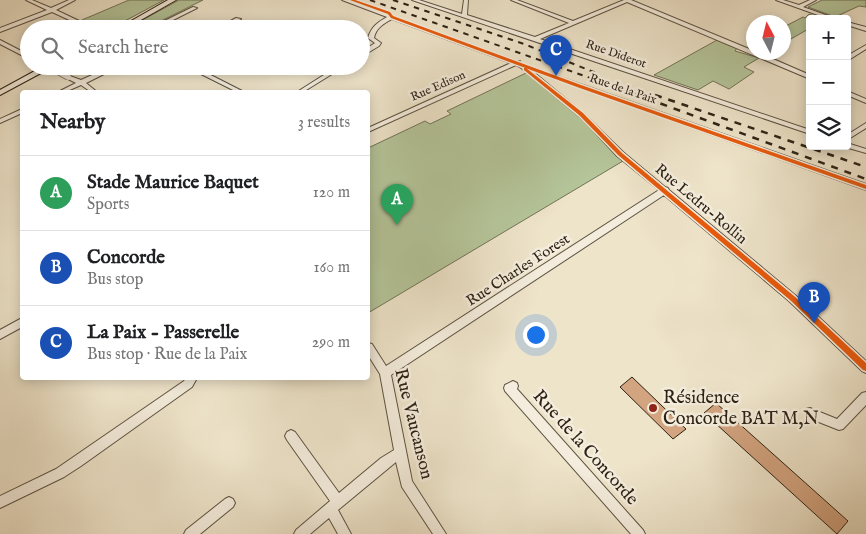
<!DOCTYPE html>
<meta charset="utf-8">
<style>
:root{--surface:#fff;--page:#f6f6f6;--text:#202124;--muted:#757577;--line:#e0e0e0;--accent:#8f2418}
body{margin:0;font-family:"IM FELL English",serif;background:var(--page);color:var(--text)}
.controls{position:absolute;right:15px;top:15px;display:grid;overflow:hidden;border-radius:5px;box-shadow:0 2px 12px #0003}
.controls button{width:45px;height:45px;display:grid;place-items:center;padding:0;border:0;border-bottom:1px solid var(--line);background:var(--surface);color:var(--text);font:25px sans-serif}
.compass{position:absolute;left:746px;top:15px;width:45px;height:45px;border-radius:50%;background:var(--surface);box-shadow:0 2px 12px #0003;rotate:353deg}
.you{position:absolute;left:535px;top:334px;width:18px;height:18px;margin:-12px;border:4px solid #fff;border-radius:50%;background:#1a73e8;box-shadow:0 0 0 8px #1a73e833}
.badge{display:grid;place-items:center;width:32px;height:32px;border-radius:50%;background:var(--accent);color:#fff;font-size:16px;font-weight:700}
.pin{position:absolute;translate:-50% -41px;filter:drop-shadow(0 1px 2px #0008)}
.pin::after{content:'';position:absolute;top:26px;width:18px;height:15px;background:inherit;clip-path:polygon(0 0,100% 0,50% 100%)}
.list{margin:0;padding:0;list-style:none}
h2{display:flex;justify-content:space-between;align-items:center;height:65px;margin:0;padding:0 20px;font-size:21px}
h2 small{font-size:16px;font-weight:400;color:var(--muted)}
.list li{display:grid;grid-template-columns:32px 1fr auto;gap:15px;align-items:center;box-sizing:border-box;height:75px;padding:0 20px;border-top:1px solid var(--line)}
.list b{display:block;font-size:19px;white-space:nowrap}
.list p{margin:0;font-size:16px;white-space:nowrap;color:var(--muted)}
.list em{font-size:16px;font-style:normal;color:var(--muted)}
.icon{flex:none;width:28px;height:28px;fill:none;stroke:currentColor;stroke-width:2;stroke-linecap:round;stroke-linejoin:round}
.map{position:relative;flex:none;width:866px;height:534px;overflow:hidden}
.search{position:absolute;background:var(--surface);box-shadow:0 2px 12px #0003;left:20px;top:20px;width:350px;height:55px;display:flex;align-items:center;gap:12px;box-sizing:border-box;padding:0 18px;border-radius:28px;color:var(--muted);font-size:19px}
.panel{position:absolute;background:var(--surface);box-shadow:0 2px 12px #0003;left:20px;top:90px;width:350px;height:290px;border-radius:5px}
.map>svg:first-child{display:block}
</style>
<div class="map">
<svg width="866" height="534" viewBox="0 0 866 534">
<rect width="100%" height="100%" fill="#eee4ca"/>
<filter id="stains"><feTurbulence type="fractalNoise" baseFrequency=".004" numOctaves="4"/><feColorMatrix values="0 0 0 0 .2 0 0 0 0 .09 0 0 0 0 .02 0 0 0 .5 -.17"/></filter>
<radialGradient id="worn" r=".72"><stop offset=".6" stop-color="#630" stop-opacity="0"/><stop offset="1" stop-color="#630" stop-opacity=".3"/></radialGradient>
<path fill="#b5c59a" stroke="#717357" d="M129,0H164L110,29L82,20Z
M179,0H203L145,29H126Z
M822,0H866V7L859,6L835,17L808,7Z
M809,14L822,19H810V28L784,43V27L803,17L805,18Z
M717,40L737,48L735,51L759,58L744,67L754,72L729,89L713,81L698,90L654,75Z
M526,73L579,117L623,161L368,313V148L425,121L430,124L451,114L447,111Z"/>
<path fill="#d3a480" stroke="#2d2114" d="M632,377L686,429L673,439L620,387Z
M716,403L848,521L837,534L704,413Z"/>
<g fill="none" stroke-linecap="round" stroke-linejoin="round">
<g stroke="#5d5242" stroke-width="2">
<path id="street" d="M26,0H32L51,8L69,0H75L56,10L96,29H89L52,12L0,32V28L47,10Z
M342,0H349L516,61H520V63L866,184V190L531,70L583,113L623,152L665,187L668,188L669,190L795,295L866,361V373L862,371L789,301L664,195L391,375L412,481L446,534H433L402,487L396,462L338,510L351,534H338L329,518L310,534H294L296,530L330,501L287,440L285,436L287,432L291,430L295,432L339,493L381,458L394,450L380,374L368,355V343L372,344L386,366L659,190L617,156L579,115L520,67L516,65L368,132V128L511,63L392,19C383,24 376,28 374,38L381,43L379,46L361,57V52L375,43L368,38C371,27 378,22 387,17Z
M412,0H419L462,14L464,0H468L467,15L535,37L569,23L511,0H517L573,21L624,0H631L754,51V52H757L810,75V79L627,2L540,39L810,130V134Z
M776,0H783L799,5L810,0H816L803,7L837,19H829Z
M193,7L197,8L155,29H148Z
M236,18L241,19L223,29H216Z
M847,22L866,27V31L847,25Z
M0,40L29,55V59L0,44Z
M866,45V49L847,61V56Z
M112,66H120L86,83L97,92H91L81,85L65,92H58L76,83L66,78V76H70L81,80Z
M185,66H193L244,92H237Z
M338,66H345L303,92H297Z
M847,91L866,99V103L847,95Z
M22,109V113L0,123V119Z
M866,123V128L847,140V135Z
M847,143L866,149V153L845,147L847,146Z
M22,318V327L0,339V330Z
M186,378H197L192,387L81,466L64,477L0,508V496L56,469L184,381Z
M513,381L517,383L518,386L517,389L643,530L645,534H631L505,391L504,388L505,385Z
M866,392V405L843,429L839,430L806,417L805,413L806,409L810,408L837,419L862,393Z
M229,497L233,499L235,503L233,507L200,534H184L186,530L225,499Z"/>
</g>
<g stroke="#2d2114" stroke-width="2">
<path id="secondary" d="M168,0H176L125,29H117Z
M44,66H54L0,95V90Z"/>
</g>
<use href="#street" fill="#f4eddd" fill-rule="evenodd"/>
<use href="#secondary" fill="#f4eddd" fill-rule="evenodd"/>
<path stroke="#2d2114" stroke-width="2" stroke-dasharray="5.5 5.5" stroke-linecap="butt" d="M370,0L624,90
M393,0L524,44L596,73"/>
<path stroke="#2d2114" stroke-width="2.5" stroke-dasharray="7 7" stroke-linecap="butt" d="M621,89L866,179
M655,95L866,167"/>
<g stroke="#5d5242" stroke-width="7" stroke-linecap="butt">
<path id="street-bridge" d="M48,66L68,77"/>
</g>
<use href="#street-bridge" stroke="#f4eddd" stroke-width="5.5"/>
<g stroke="#f4eddd" stroke-width="3">
<path id="cycleway" d="M350,0H355L390,12L393,16L581,85L866,185V189L577,87L391,18L388,14Z
M524,68H526L583,113L622,153L794,296L866,363V371L863,370L790,300L618,155L579,115L524,70Z"/>
</g>
<use href="#cycleway" fill="#e8590c" fill-rule="evenodd"/>
</g>
<circle fill="#8f2418" stroke="#f4eddd" stroke-width="2" cx="653" cy="408" r="5"/>
<g text-anchor="middle" dominant-baseline="central" stroke-width="5" stroke-linejoin="round" paint-order="stroke">
<g font-size="12" fill="#2d2114" stroke="#f4eddd">
<text transform="translate(616 54) rotate(19)">Rue Diderot</text>
<text transform="translate(438 86) rotate(-24)">Rue Edison</text>
<text transform="translate(623 89) rotate(19)">Rue de la Paix</text>
</g>
<g font-size="15" fill="#2d2114" stroke="#f4eddd">
<text transform="translate(701 204) rotate(40)">Rue Ledru-Rollin</text>
<text transform="translate(518 270) rotate(-33)">Rue Charles Forest</text>
</g>
<g font-size="18" fill="#2d2114" stroke="#f4eddd" text-anchor="start">
<text x="663" y="398">Résidence<tspan x="663" dy="21">Concorde BAT M,N</tspan></text>
</g>
<g font-size="18" fill="#2d2114" stroke="#f4eddd">
<text transform="translate(413 424) rotate(76)">Rue Vaucanson</text>
<text transform="translate(585 448) rotate(48)">Rue de la Concorde</text>
</g>
</g>
<rect width="100%" height="100%" filter="url(#stains)"/>
<rect width="100%" height="100%" fill="url(#worn)"/>
</svg>
<div class="controls">
<button>+</button>
<button>−</button>
<button><svg class="icon" aria-label="layers" viewBox="0 0 24 24"><path d="M12 4l9 5-9 5-9-5zM3 14l9 5 9-5"/></svg></button>
</div>
<svg class="compass" viewBox="-18 -18 36 36"><path d="M0-13l5 13h-10z" fill="#e53935"/><path d="M0 13l5-13h-10z" fill="#757577"/></svg>
<div class="you"></div>
<div class="pin badge" style="left:397px;top:225px;background:#2e9e5b">A</div>
<div class="pin badge" style="left:814px;top:323px;background:#1a4fb4">B</div>
<div class="pin badge" style="left:556px;top:76px;background:#1a4fb4">C</div>
<div class="search"><svg class="icon" aria-label="search" viewBox="0 0 24 24"><circle cx="10" cy="10" r="6"/><path d="M15 15l6 6"/></svg>Search here</div>
<section class="panel">
<h2>Nearby<small>3 results</small></h2>
<ul class="list">
<li><span class="badge" style="background:#2e9e5b">A</span><div><b>Stade Maurice Baquet</b><p>Sports</p></div><em>120 m</em></li>
<li><span class="badge" style="background:#1a4fb4">B</span><div><b>Concorde</b><p>Bus stop</p></div><em>160 m</em></li>
<li><span class="badge" style="background:#1a4fb4">C</span><div><b>La Paix - Passerelle</b><p>Bus stop · Rue de la Paix</p></div><em>290 m</em></li>
</ul>
</section>
</div>
